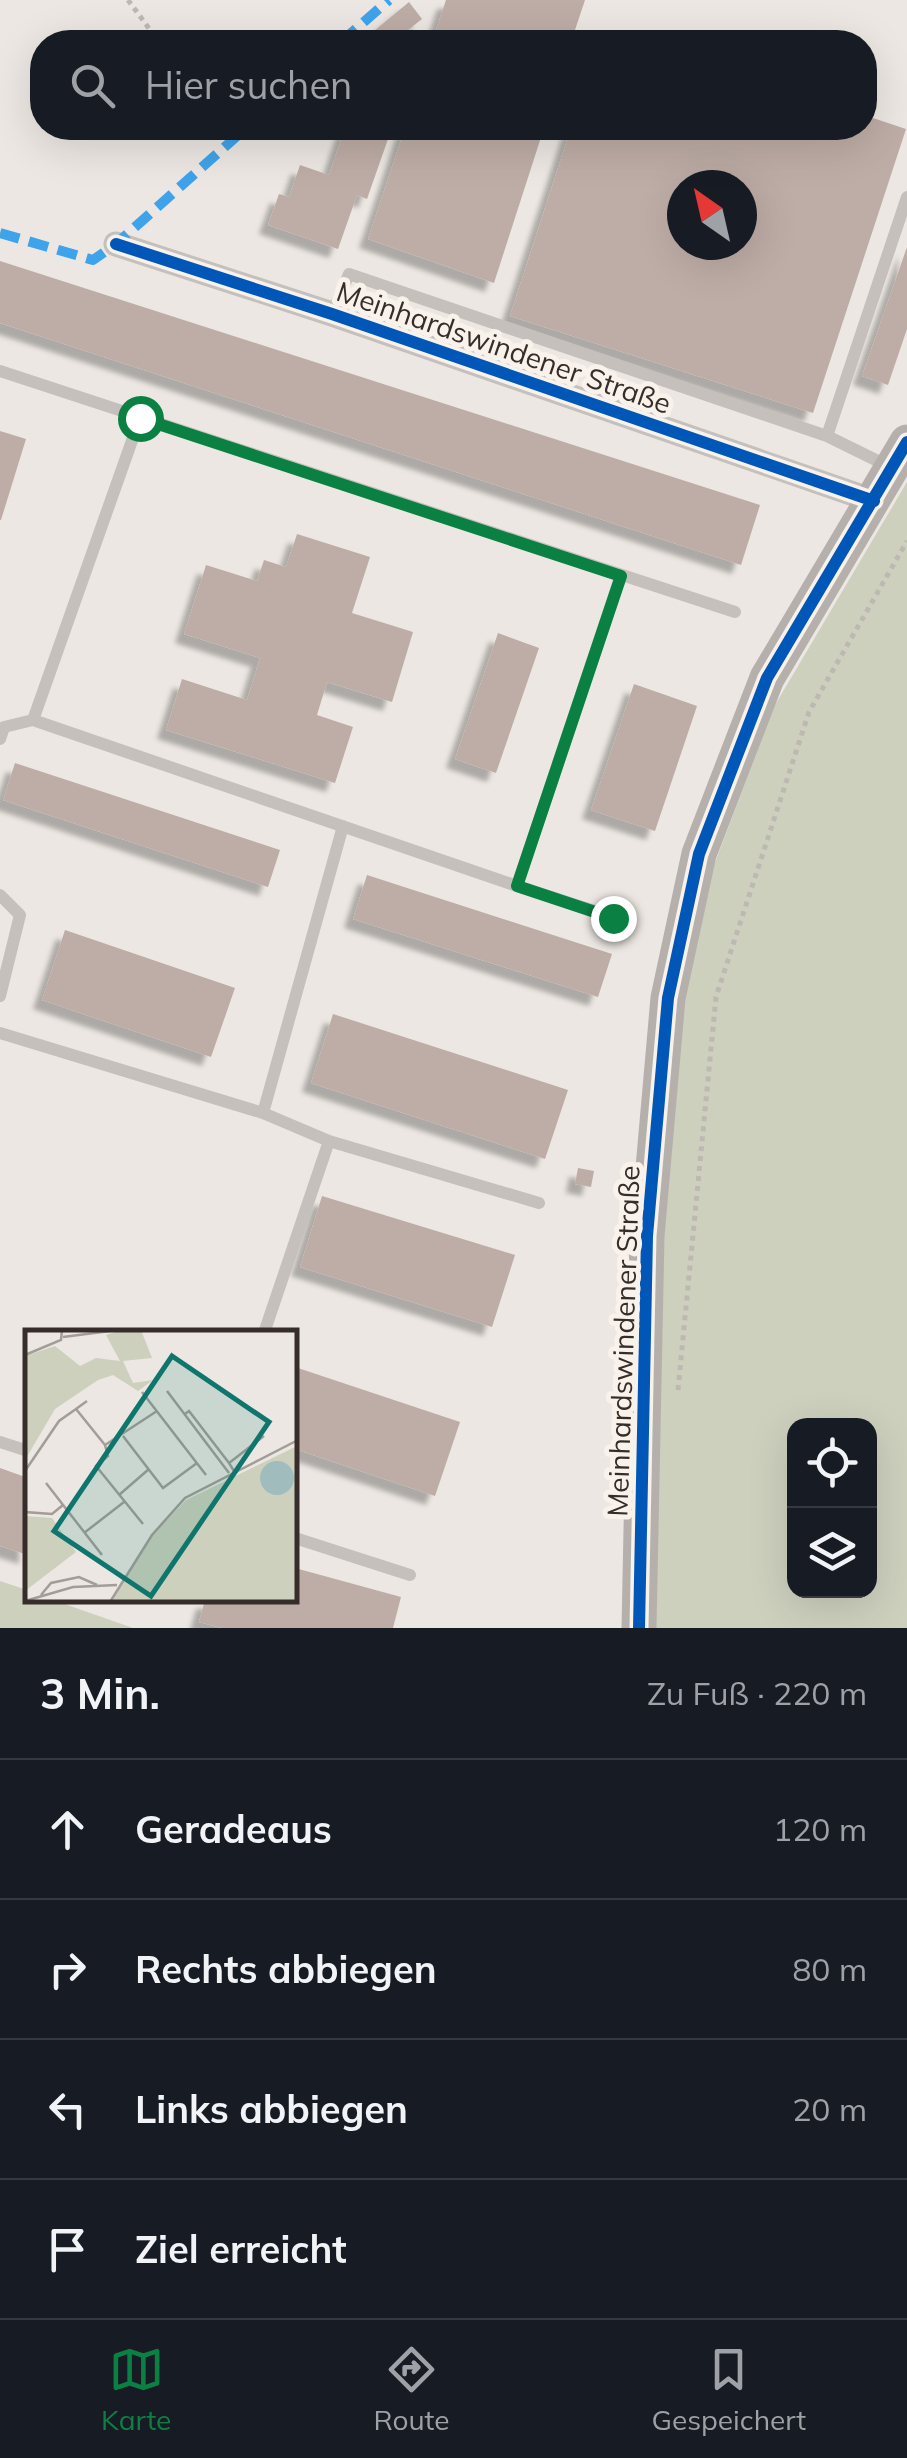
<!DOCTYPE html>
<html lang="de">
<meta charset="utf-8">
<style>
:root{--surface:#171b24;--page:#20242c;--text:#f1f3f6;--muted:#9ea1a6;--line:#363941;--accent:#0b8043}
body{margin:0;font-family:Mulish,sans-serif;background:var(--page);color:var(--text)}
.controls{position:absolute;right:30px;bottom:30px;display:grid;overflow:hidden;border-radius:20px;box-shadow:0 10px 40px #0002}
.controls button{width:90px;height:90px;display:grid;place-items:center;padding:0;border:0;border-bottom:2px solid var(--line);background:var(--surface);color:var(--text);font:50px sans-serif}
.compass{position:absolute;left:667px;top:170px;width:90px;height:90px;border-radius:50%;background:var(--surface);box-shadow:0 10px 40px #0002;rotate:326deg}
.stop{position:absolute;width:30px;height:30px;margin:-22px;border:8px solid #0b8043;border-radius:50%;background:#fff}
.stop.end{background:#0b8043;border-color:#fff;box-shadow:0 2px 10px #0008}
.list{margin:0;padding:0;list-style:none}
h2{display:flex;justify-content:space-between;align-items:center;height:130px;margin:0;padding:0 40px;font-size:42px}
h2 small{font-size:32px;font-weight:400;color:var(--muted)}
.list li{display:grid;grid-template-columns:65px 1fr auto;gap:30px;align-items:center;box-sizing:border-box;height:140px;padding:0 40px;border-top:2px solid var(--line)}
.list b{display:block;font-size:38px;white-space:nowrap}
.list em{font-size:32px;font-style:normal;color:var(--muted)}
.icon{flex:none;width:55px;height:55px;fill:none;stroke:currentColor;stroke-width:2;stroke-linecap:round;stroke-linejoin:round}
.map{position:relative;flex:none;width:907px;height:1628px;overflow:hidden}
.search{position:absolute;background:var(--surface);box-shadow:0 10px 40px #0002;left:30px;right:30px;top:30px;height:110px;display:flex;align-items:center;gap:25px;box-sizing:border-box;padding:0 35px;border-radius:40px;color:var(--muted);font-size:38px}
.sheet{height:690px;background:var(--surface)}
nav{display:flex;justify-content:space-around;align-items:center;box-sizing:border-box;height:140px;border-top:2px solid var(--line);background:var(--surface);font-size:28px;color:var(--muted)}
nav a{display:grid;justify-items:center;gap:5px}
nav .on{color:var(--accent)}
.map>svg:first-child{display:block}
</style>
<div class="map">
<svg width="907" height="1628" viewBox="0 0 907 1628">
<defs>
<filter id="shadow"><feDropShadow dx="-9" dy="9" stdDeviation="2.5" flood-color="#0004"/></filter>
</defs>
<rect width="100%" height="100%" fill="#ece7e2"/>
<path fill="#cdd0bd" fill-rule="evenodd" d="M907,482V1628H650L653,1230L676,1003L714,865L775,705ZM794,1426H870V1590H794Z
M0,1581L27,1590L28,1600L56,1601L133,1628H0Z"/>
<path fill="#beada6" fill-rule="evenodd" filter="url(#shadow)" d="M446,0H585L571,42H432Z
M409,2L422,19L393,42H383L374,31Z
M864,115L906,129L813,413L510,316L571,128H864ZM682,185H742V245H682Z
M345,128H364L363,131L388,139L367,199L357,195L338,249L268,225L279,194L289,197L300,165L329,175Z
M405,128H544L494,283L368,239Z
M907,247V329L888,385L862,376Z
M0,261L760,505L741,565L0,323Z
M0,431L26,439L1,520H0Z
M297,534L370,557L352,613L413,632L392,702L327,682L317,715L353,727L335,783L166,730L182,679L247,700L260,658L184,634L206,565L257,581L264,560L286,567Z
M498,633L539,648L496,773L455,759Z
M634,684L697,706L655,831L591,810Z
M15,763L280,850L268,887L3,800Z
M367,875L612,954L598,997L353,919Z
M65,930L235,988L211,1057L42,1000Z
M333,1014L568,1090L545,1159L311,1083Z
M578,1168L594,1171L591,1187L575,1184Z
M322,1196L515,1255L492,1327L300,1267Z
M295,1367L460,1422L435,1496L295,1449Z
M0,1468L28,1478V1555L0,1546Z
M295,1568L401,1597L393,1628H222L199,1622L205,1600H295Z"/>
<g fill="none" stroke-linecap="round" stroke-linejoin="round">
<path stroke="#beb8b3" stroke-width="5" stroke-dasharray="5 5" stroke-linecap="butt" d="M128,0L159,42
M220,128L230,141
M678,1390L716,997L809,712L907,541"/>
<path stroke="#c5c0bb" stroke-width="12" d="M332,314L349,274L827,436
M0,371L735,612
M890,467L827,436L907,197
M33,720L517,886L621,575
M0,739L4,727L33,720L140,418
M517,886L613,917
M0,895L20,915L0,996
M0,1033L263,1113L329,1141L539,1203
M263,1113L343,826
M264,1333L329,1141
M0,1442L28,1451
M295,1538L410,1575"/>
<path stroke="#c5c0bb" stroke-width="25" d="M116,244L332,314L874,501"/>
<path stroke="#b6b0ac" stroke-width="35" d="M639,1628L647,1236L668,998L699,854L767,678L907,442"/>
<path stroke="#3fa3eb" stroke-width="10" stroke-dasharray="20 10" stroke-linecap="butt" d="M341,42L389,0
M0,233L93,260L116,244L246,128"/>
<g stroke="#f8f2ea" stroke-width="19">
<path id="cycleway" d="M116,244L332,314L874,501
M639,1628L647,1236L668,998L699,854L767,678L907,442"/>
</g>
<use href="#cycleway" stroke="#0057b8" stroke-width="12"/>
</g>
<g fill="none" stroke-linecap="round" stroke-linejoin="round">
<path stroke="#0b8043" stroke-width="12" d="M140,418L621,576L517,886L613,918"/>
</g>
<g text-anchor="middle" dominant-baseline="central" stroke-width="10" stroke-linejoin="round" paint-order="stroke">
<g font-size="28" fill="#362d2a" stroke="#f8f2ea">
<text transform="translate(504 347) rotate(19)">Meinhardswindener Straße</text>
<text transform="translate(623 1341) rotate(-88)">Meinhardswindener Straße</text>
</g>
</g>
<g transform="translate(25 1330)">
<rect width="272" height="272" fill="#ece7e2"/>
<path d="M97,0H116L127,28L98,31L108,53L128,50L113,61L88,45L73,50L30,79L0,130V26L30,16L55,36L71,28L95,31L81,5ZM272,116V272H86L128,205L161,170ZM0,186L27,188L51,222L0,261Z" fill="#cdd0bd"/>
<path d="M235 148a17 17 0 1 1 34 0a17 17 0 1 1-34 0Z" fill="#a0bcbc"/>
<path fill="none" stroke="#a39d98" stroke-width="2.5" d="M38,7L93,0M0,25L36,10L37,0M142,61L204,143M117,62L181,145M62,71L51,79L80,115M160,84L164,81L204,133M98,106L138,158L172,133M0,141L34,91L51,79M209,141L204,133L239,106M21,153L77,225M0,159V182L27,184L38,175M94,165L124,139M118,194L71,136L83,126L80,115L132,81M59,203L99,172M16,265L26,253L54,247L72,255M0,271L48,257L92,255M85,272L127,205L160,168L273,110"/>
<path fill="#0f766e" fill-opacity="0.15" stroke="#0f766e" stroke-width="5" d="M147,26L244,92L126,266L29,201Z"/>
<rect width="272" height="272" fill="none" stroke="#362d2a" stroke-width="5"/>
</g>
</svg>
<div class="controls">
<button><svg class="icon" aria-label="locate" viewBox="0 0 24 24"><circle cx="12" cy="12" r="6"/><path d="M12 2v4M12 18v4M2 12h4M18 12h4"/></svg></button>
<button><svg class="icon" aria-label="layers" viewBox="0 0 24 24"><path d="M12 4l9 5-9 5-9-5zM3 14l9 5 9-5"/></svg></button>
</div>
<svg class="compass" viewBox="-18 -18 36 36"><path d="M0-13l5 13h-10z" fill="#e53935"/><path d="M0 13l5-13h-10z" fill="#9ea1a6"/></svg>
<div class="stop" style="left:140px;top:418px"></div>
<div class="stop end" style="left:613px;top:918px"></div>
<div class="search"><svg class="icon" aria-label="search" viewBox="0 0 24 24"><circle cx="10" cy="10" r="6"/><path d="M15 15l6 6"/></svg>Hier suchen</div>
</div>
<section class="sheet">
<h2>3 Min.<small>Zu Fuß · 220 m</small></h2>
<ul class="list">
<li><svg class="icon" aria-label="ahead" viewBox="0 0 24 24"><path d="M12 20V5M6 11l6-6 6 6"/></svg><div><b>Geradeaus</b></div><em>120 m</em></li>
<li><svg class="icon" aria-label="right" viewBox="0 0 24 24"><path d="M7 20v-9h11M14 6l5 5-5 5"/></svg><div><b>Rechts abbiegen</b></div><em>80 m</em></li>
<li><svg class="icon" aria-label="left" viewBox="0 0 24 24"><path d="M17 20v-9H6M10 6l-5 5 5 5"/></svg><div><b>Links abbiegen</b></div><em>20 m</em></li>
<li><svg class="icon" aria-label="arrive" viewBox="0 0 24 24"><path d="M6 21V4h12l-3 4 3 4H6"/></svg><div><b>Ziel erreicht</b></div></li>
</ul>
</section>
<nav>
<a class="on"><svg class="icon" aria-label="map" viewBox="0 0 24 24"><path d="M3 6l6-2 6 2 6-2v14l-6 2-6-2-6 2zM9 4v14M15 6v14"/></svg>Karte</a>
<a><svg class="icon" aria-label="directions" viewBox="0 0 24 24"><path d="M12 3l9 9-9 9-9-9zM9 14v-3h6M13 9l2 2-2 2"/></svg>Route</a>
<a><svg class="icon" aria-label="saved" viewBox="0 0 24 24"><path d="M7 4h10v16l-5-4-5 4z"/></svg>Gespeichert</a>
</nav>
